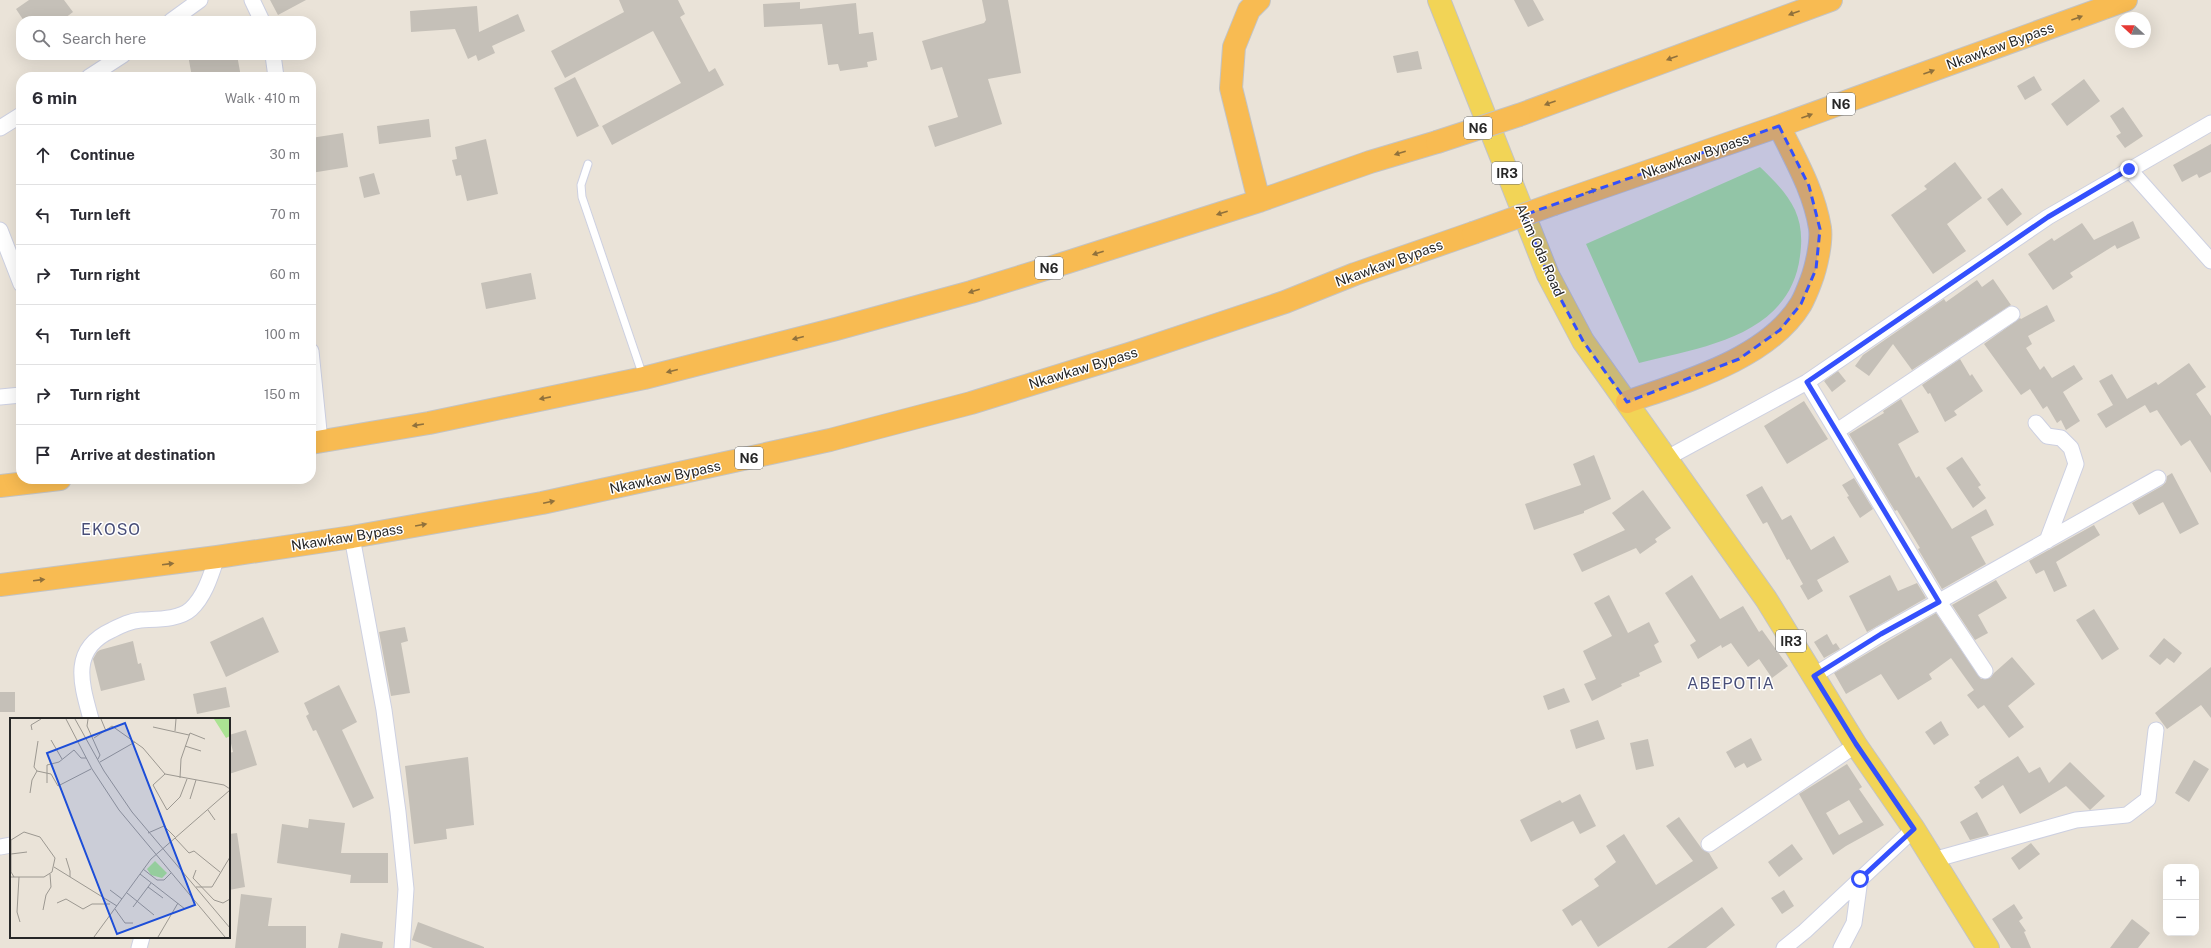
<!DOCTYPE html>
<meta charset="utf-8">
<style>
:root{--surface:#fff;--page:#f7f7f7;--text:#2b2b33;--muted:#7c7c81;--line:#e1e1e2}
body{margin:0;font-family:"Public Sans",sans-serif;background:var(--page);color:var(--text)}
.controls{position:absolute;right:12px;bottom:12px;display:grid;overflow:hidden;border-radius:8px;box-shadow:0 4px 16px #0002}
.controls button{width:36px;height:36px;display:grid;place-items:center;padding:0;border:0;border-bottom:1px solid var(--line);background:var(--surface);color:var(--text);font:20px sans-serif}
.compass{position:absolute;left:2115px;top:12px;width:36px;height:36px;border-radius:50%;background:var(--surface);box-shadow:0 4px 16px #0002;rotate:291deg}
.stop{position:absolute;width:12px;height:12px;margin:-9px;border:3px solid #3450fc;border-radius:50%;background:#fff}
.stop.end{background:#3450fc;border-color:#fff;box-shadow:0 1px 4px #0008}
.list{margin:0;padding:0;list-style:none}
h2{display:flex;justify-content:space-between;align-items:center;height:52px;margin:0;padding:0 16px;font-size:17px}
h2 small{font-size:13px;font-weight:400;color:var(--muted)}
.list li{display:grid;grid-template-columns:26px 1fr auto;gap:12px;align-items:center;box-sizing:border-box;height:60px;padding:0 16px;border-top:1px solid var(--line)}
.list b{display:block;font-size:15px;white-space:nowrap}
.list em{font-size:13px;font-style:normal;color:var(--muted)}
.icon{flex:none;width:22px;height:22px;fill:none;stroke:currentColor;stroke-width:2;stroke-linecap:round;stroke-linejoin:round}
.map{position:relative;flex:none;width:2211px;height:948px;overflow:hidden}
.search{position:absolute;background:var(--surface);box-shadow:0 4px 16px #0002;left:16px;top:16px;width:300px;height:44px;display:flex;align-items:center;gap:10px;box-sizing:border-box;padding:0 14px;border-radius:16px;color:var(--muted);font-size:15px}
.panel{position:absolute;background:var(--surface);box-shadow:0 4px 16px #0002;left:16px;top:72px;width:300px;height:412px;border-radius:16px}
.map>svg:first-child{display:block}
</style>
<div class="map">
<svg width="2211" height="948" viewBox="0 0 2211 948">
<rect width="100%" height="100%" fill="#eae3d8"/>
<path fill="#abe393" d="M1760,167C1789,195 1806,214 1800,256C1790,336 1703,347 1639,363L1586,244Z"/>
<path fill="#c5c0b8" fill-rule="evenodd" d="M29,0H64L73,12L61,21H24L16,9Z
M270,0H306L278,15Z
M619,0H678L685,14L680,17L709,72L715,68L724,85L612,145L602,126L681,83L653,31L565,78L551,51L624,12Z
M982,0H1008L1021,73L988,79L1002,124L935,147L928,126L958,117L942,67L931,70L922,41L984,23L986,20Z
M1514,0H1533L1544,20L1528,27Z
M800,2V9L856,3L859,34L873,32L877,60L867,62L868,67L840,71L838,64L828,65L822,24L764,27L763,4Z
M477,6L479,32L518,14L525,31L492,46L495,53L478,61L476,55L468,59L455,29L411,32L410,11Z
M1418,51L1422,69L1397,73L1393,56Z
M188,55H237L241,77H192Z
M2034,76L2042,90L2025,100L2017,86Z
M575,77L599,126L577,137L554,88Z
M2084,79L2100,101L2067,126L2051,104Z
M2123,107L2143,136L2125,148L2116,136L2121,133L2110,116Z
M429,119L431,137L379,144L377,126Z
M343,133L348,167L311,173V138Z
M486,139L498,194L467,201L461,175L456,176L452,160L457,159L455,147Z
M2211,144V172L2199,178L2197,174L2182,182L2173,165Z
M1955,162L1982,198L1947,224L1966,251L1933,274L1891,215L1927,189L1924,186Z
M374,173L380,194L364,198L359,177Z
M2002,188L2022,214L2007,226L1987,199Z
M2133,221L2140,238L2117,249L2115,245L2070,273L2073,277L2053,290L2028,254L2052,238L2054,241L2082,223L2094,240Z
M531,273L536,299L486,309L481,283Z
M1993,279L2011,305L1912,370L1893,344L1869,376L1855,366L1863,355L1944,299L1946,302L1977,280L1982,287Z
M2047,305L2055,321L2028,336L2032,344L2026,348L2040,370L2044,366L2052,378L2074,365L2083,379L2063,392L2080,421L2066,430L2061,420L2057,423L2047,406L2043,409L2030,389L2021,395L1984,344L2020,318L2021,319Z
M1960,359L1970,376L1972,374L1983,391L1954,411L1957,415L1945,422L1930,393L1928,394L1922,385Z
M2189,363L2206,387L2196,394L2211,416V473L2190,440L2181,446L2157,410L2150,413L2145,405L2106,428L2097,414L2113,405L2099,381L2112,374L2127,399L2156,382L2158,385Z
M1838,371L1846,381L1832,392L1824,381Z
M1901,399L1919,432L1898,444L1916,478L1919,476L1952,529L1986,509L1994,525L1971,537L1986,564L1942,589L1918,549L1920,548L1897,510L1895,511L1849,434L1884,413L1883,411Z
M1804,401L1828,439L1787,464L1764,426Z
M1594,455L1611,499L1584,511V513L1534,530L1525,504L1581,485L1573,464Z
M1962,457L1981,485L1978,487L1986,498L1973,508L1946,468Z
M2172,473L2199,524L2180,534L2163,502L2139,515L2132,503L2162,486L2166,482L2167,476Z
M1854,478L1873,509L1860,518L1847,497L1849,496L1842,485Z
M1762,486L1782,520L1791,515L1811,550L1834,536L1849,562L1817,580L1823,591L1808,600L1800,586L1803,584L1789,559L1787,560L1767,522L1763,524L1746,495Z
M1643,490L1671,528L1655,539L1657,542L1640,554L1636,548L1582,572L1573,554L1625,530L1612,513Z
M2094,525L2100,535L2056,562L2067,586L2054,592L2044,570L2036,574L2029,561Z
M1692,575L1720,619L1743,606L1759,632L1762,630L1788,666L1772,678L1759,659L1748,667L1731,643L1722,648L1721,645L1698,659L1690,645L1696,641L1665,593Z
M1890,575L1898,591L1917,583L1926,598L1867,632L1849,596Z
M1996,580L2007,598L1978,615L1988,633L1975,640L1952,605Z
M1609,595L1628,633L1649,622L1659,642L1654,645L1662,662L1639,673L1640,676L1621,684L1622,686L1592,701L1584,684L1596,679L1583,651L1612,636L1594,603Z
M2094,609L2119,649L2102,660L2076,620Z
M1936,613L1981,679L1990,678L1994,673L2012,657L2035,684L2008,706L2024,727L2009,738L1984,705L1978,709L1967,695L1974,690L1951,658L1929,674L1932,679L1898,700L1881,674L1846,694L1834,673Z
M263,617L279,652L226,677L210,642Z
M405,627L408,641L401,643L410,693L391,696L379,632Z
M1827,634L1833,645L1836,643L1840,649L1824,658L1814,642Z
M2164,638L2182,653L2174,663L2167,658L2160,665L2149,656Z
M133,641L138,664L141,663L145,680L101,691L93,659L97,652L100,650Z
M2211,667V718L2201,705L2167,729L2155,713Z
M339,685L357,722L342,730L374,798L353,808L316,730L313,731L306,716L309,714L304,703Z
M226,687L230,707L197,714L193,694Z
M1564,688L1570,702L1548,710L1543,696Z
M0,692H15V712H0Z
M1598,720L1605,739L1576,749L1570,730Z
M1941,721L1949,735L1934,745L1925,732Z
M246,730L257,765L229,774V753L233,752L229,735Z
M1751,738L1762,760L1747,768L1744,763L1735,768L1726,752Z
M1648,739L1654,766L1636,770L1630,743Z
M2018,756L2029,773L2040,767L2049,783L2070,762L2105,796L2090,810L2066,786L2020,814L2003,785L1982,799L1974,787L1980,783L1979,781Z
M468,757L474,825L446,829L447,839L414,844L405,766Z
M2194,760L2209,769L2189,802L2175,793Z
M1847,764L1862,787L1859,789L1884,825L1846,846L1833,855L1799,794ZM1849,800L1863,822L1839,835L1826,813Z
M1580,794L1596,826L1580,834L1573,821L1531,842L1520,820L1560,800L1562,803Z
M1977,812L1989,835L1970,840L1960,822Z
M1679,817L1702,849L1709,853L1718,868L1598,947L1581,920L1572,926L1562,910L1599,886L1594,879L1616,862L1606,846L1624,834L1656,885L1693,861L1666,826Z
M309,819L345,823L341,853H388V883H350L351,875L277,863L282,824L308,828Z
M237,833L245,887L229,890V834Z
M2031,843L2040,854L2019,870L2011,858Z
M1792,844L1803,859L1779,877L1768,862Z
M1784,890L1794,906L1782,914L1771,898Z
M241,894L272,898L268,926H306V948H235Z
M2014,904L2023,918L2019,921L2026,931L2024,932L2031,948H2011L1992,919Z
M1722,907L1735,925L1706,948H1667Z
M2132,919L2150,933L2138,948H2110Z
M418,922L484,947V948H433L412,940Z
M341,933L383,942L382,948H338Z"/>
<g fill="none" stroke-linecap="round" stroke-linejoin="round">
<g stroke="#cdd0e1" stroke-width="9">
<path id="service" d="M588,164L581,185L582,197L643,376"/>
</g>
<g stroke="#cdd0e1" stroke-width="17">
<path id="minor" d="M252,0L262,21
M171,21L200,0
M273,55L276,77
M89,77L123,55
M0,128L21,115
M2129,169L2211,261
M0,230L21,284
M311,351L320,441
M1807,382L1939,602L1985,671
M0,397L21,395
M2036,423L2047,436L2061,438L2071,448L2076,464L2047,541
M1837,431L2012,314
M1667,458L1807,382L2048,217L2211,123
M352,537L384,710L398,812L406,889L402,948
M1813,676L1881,634L2158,478
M91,719C81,683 70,649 112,630C122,625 130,621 141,620C156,619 179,620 191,609C205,596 211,575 217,557
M1709,844L1856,745
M0,847L11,845
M1933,860L2076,820L2127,815L2148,799L2156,730
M139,948L142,937
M1784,948L1805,931L1914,829
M1841,948L1854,923L1860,879"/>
</g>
<g stroke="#c3c3c3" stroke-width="24">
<path id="primary" d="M1439,0L1548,275L1583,341L1766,599L1856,745L1914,829L1988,948"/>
</g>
<g stroke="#c3c3c3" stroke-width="24">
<path id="trunk" d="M1259,0L1249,10L1234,47L1231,88L1259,201
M1519,115L1831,0
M1554,204L1779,126L2126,0
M1627,402C1684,382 1768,359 1801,304C1805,297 1808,289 1811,281C1816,268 1822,242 1820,228C1814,191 1795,159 1779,126
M311,443L429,423L644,378L836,329L971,292L1068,262L1259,201L1370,162L1437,142
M0,486L60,479
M0,585L217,557L352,537L542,503L830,440L971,403L1132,353L1285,302L1355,274L1473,233"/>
</g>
<use href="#service" stroke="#fff" stroke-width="7"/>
<use href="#minor" stroke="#fff" stroke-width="15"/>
<use href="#primary" stroke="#f2d456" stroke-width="22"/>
<use href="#trunk" stroke="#f8bb52" stroke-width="22"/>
<g stroke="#c3c3c3" stroke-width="24" stroke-linecap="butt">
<path id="trunk-bridge" d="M1437,142L1519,115
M1473,233L1554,204"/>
</g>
<use href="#trunk-bridge" stroke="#f8bb52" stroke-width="22"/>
</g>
<defs><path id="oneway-solid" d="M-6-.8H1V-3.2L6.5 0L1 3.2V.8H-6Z"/></defs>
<g fill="#90713c">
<use href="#oneway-solid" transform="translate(1794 13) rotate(160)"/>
<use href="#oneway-solid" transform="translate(2077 18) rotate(-20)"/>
<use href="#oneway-solid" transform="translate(1672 58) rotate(160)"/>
<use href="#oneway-solid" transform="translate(1929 72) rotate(-20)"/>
<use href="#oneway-solid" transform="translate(1550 103) rotate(160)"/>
<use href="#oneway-solid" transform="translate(1807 116) rotate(-20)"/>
<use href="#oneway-solid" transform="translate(1400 153) rotate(163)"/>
<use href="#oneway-solid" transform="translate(1591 191) rotate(-18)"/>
<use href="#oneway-solid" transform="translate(1222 213) rotate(162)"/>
<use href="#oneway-solid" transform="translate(1098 253) rotate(162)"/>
<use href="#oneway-solid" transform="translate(974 291) rotate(163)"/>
<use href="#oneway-solid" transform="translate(798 338) rotate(166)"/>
<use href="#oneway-solid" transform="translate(672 371) rotate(166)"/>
<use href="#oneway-solid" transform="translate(545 398) rotate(169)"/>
<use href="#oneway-solid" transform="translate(418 425) rotate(171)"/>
<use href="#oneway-solid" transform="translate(549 502) rotate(-12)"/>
<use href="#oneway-solid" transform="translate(421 525) rotate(-10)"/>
<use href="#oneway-solid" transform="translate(168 564) rotate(-7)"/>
<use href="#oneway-solid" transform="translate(39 580) rotate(-7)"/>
</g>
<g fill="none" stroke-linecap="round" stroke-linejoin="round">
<path stroke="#3450fc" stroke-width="5" d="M1860,879L1914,829L1856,744L1814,676L1881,634L1939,602L1807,382L2048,217L2129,169"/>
</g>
<path fill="#3450fc" fill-opacity="0.2" stroke="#3450fc" stroke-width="3" stroke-dasharray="8 5" stroke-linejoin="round" d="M1779,126L1809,186L1820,229L1816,269L1801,304L1780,330L1739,359L1627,402L1583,341L1548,275L1524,215Z"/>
<g text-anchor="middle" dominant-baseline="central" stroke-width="3" stroke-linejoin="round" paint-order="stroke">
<g fill="#fff" stroke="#686868" stroke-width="1">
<rect x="1827" y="93" width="28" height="22" rx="3"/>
<rect x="1464" y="117" width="28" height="22" rx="3"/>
<rect x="1492" y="162" width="30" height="22" rx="3"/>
<rect x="1035" y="257" width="28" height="22" rx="3"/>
<rect x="735" y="447" width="28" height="22" rx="3"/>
<rect x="1776" y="630" width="30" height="22" rx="3"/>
</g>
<g font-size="13" font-weight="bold" fill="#272727">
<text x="1841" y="104">N6</text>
<text x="1478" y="128">N6</text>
<text x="1507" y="173">IR3</text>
<text x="1049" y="268">N6</text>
<text x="749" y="458">N6</text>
<text x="1791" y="641">IR3</text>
</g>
<g font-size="14" fill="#272727" stroke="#fff">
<text transform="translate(2000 46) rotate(-20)">Nkawkaw Bypass</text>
<text transform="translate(1695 156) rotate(-19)">Nkawkaw Bypass</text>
<text transform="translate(1540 250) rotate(66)">Akim Oda Road</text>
<text transform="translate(1389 263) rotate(-20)">Nkawkaw Bypass</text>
<text transform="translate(1083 368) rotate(-17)">Nkawkaw Bypass</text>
<text transform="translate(665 477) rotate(-12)">Nkawkaw Bypass</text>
<text transform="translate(347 537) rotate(-9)">Nkawkaw Bypass</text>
</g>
<g font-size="16" letter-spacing="1" fill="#484e78" stroke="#fff">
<text x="111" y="529">EKOSO</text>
<text x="1731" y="683">ABEPOTIA</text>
</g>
</g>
<g transform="translate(10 718)">
<rect width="220" height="220" fill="#eae3d8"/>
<path d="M204,1H220V18L216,20ZM145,143L157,155L152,160L141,157L137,151Z" fill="#abe393"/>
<path fill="none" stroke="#9c9891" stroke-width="1" d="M56,1L82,51L109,92L215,219M65,1L94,53L122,94L220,210M78,1L77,8L90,37L88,41M91,1L96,13M143,9L179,17M22,12L21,7L31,1M165,13L166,1M84,20L102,8L133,30L155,56L214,67L220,71M41,22L52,41M28,23L24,49L27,53L41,56L48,68L81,51M175,28L191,33M90,44L125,24M155,56L143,67L157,92L170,79L177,61M170,60L171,41L180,15L195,21M37,65V47L49,44L64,32L71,40H76M20,75L22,62L27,53M180,81L186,62M198,92L205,102M138,115L154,108L165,119M165,120L179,135L184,133L210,154M1,136L17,134M56,140L60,153V159M44,149L107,188M133,151L147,162H154L161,155M186,152L183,160L204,182L213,185L220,181M130,156L175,191M0,159H34L42,154L45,140L30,119L14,114L1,122V154L4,159M9,159L7,194L10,204M138,169L153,180M186,169H202L220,139M100,172L112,181M117,175L144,197M47,185L56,181L73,191L82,186H100M123,189L141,165M105,191L115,205H123M33,192L36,177L41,169L40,156M84,219L141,141L220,72M148,219L168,185"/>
<path fill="#1d4ed8" fill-opacity="0.15" stroke="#1d4ed8" stroke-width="2" d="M115,5L185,187L107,216L37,35Z"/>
<rect width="220" height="220" fill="none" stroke="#272727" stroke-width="2"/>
</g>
</svg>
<div class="controls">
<button>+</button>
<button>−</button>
</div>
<svg class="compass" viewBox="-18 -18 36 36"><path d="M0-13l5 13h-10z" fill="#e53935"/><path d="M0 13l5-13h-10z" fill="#7c7c81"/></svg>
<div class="stop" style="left:1860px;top:879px"></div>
<div class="stop end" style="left:2129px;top:169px"></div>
<div class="search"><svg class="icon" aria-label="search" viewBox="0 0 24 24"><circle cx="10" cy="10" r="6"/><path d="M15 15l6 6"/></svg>Search here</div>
<section class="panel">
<h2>6 min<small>Walk · 410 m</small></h2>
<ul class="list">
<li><svg class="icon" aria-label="ahead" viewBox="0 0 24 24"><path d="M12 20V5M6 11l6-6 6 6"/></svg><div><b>Continue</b></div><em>30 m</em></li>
<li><svg class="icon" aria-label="left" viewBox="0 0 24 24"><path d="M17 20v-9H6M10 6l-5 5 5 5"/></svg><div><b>Turn left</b></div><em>70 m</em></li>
<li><svg class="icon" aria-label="right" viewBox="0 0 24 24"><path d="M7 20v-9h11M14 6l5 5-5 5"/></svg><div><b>Turn right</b></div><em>60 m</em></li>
<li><svg class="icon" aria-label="left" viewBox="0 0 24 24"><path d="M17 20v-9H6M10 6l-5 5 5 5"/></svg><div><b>Turn left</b></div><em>100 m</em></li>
<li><svg class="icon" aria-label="right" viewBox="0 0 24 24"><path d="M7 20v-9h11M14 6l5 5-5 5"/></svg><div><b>Turn right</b></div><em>150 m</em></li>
<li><svg class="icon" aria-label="arrive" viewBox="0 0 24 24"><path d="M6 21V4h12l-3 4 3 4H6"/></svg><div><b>Arrive at destination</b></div></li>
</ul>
</section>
</div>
